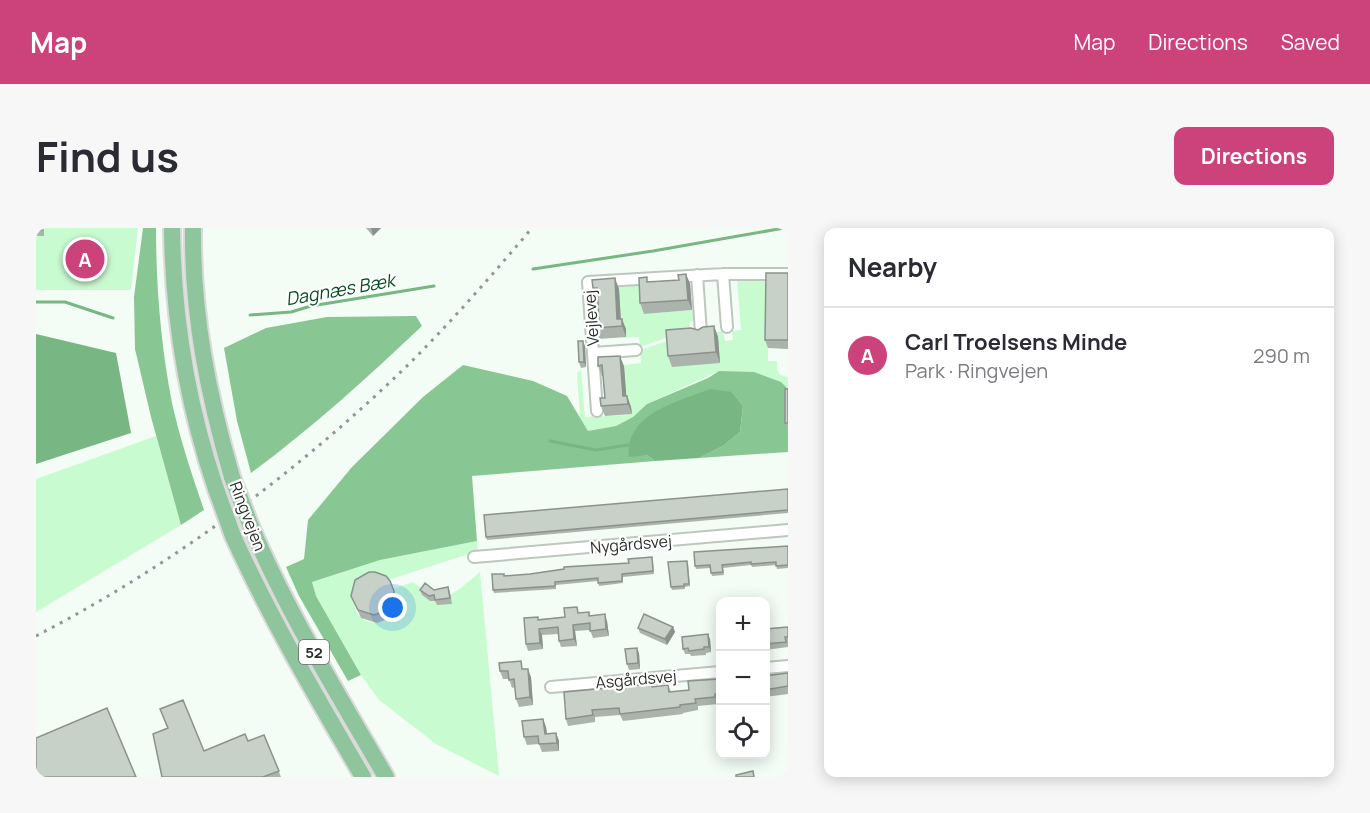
<!DOCTYPE html>
<meta charset="utf-8">
<style>
:root{--surface:#fff;--page:#f7f7f7;--text:#2b2b33;--muted:#7c7c81;--line:#e1e1e2;--accent:#cc427a}
body{margin:0;font-family:Manrope,sans-serif;background:var(--page);color:var(--text)}
.controls{position:absolute;right:18px;bottom:18px;display:grid;overflow:hidden;border-radius:12px;box-shadow:0 3px 15px #0003}
.controls button{width:54px;height:54px;display:grid;place-items:center;padding:0;border:0;border-bottom:2px solid var(--line);background:var(--surface);color:var(--text);font:30px sans-serif}
.you{position:absolute;left:357px;top:380px;width:21px;height:21px;margin:-15px;border:4px solid #fff;border-radius:50%;background:#1a73e8;box-shadow:0 0 0 9px #1a73e833}
.badge{display:grid;place-items:center;width:39px;height:39px;border-radius:50%;background:var(--accent);color:#fff;font-size:20px;font-weight:700}
.pin{position:absolute;translate:-50% -50%;border:3px solid #fff;box-shadow:0 2px 6px #0006}
.list{margin:0;padding:0;list-style:none}
h2{display:flex;justify-content:space-between;align-items:center;height:78px;margin:0;padding:0 24px;font-size:26px}
h2 small{font-size:20px;font-weight:400;color:var(--muted)}
.list li{display:grid;grid-template-columns:39px 1fr auto;gap:18px;align-items:center;box-sizing:border-box;height:96px;padding:0 24px;border-top:2px solid var(--line)}
.list b{display:block;font-size:22px;white-space:nowrap}
.list p{margin:0;font-size:20px;white-space:nowrap;color:var(--muted)}
.list em{font-size:20px;font-style:normal;color:var(--muted)}
.icon{flex:none;width:33px;height:33px;fill:none;stroke:currentColor;stroke-width:2;stroke-linecap:round;stroke-linejoin:round}
.map{position:relative;flex:none;width:752px;height:549px;overflow:hidden;border-radius:12px}
header{display:flex;align-items:center;gap:36px;box-sizing:border-box;height:84px;padding:0 30px;background:var(--accent);color:#fff}
header strong{font-size:28px}
nav{display:flex;gap:33px;margin-inline-start:auto;font-size:21px}
.intro{display:flex;align-items:center;justify-content:space-between;box-sizing:border-box;height:144px;padding:0 36px}
h1{margin:0;font-size:42px}
.button{padding:15px 27px;border-radius:12px;background:var(--accent);color:#fff;font-size:21px;font-weight:700}
main{display:flex;gap:36px;padding:0 36px}
aside{flex:1;background:var(--surface);border-radius:12px;box-shadow:0 3px 15px #0003}
.map>svg:first-child{display:block}
</style>
<header>
<strong>Map</strong>
<nav><a>Map</a><a>Directions</a><a>Saved</a></nav>
</header>
<div class="intro"><h1>Find us</h1><a class="button">Directions</a></div>
<main>
<div class="map">
<svg width="752" height="549" viewBox="0 0 752 549">
<rect width="100%" height="100%" fill="#f3fdf5"/>
<path fill="#c9fbd1" d="M0,0H102L95,62H0Z
M733,50L732,133H741V142L744,147L752,149V163L683,143L611,176L597,189L580,198L552,203L544,189L541,145L545,142L549,189L591,187L588,137L605,135L604,122L631,113L687,103L689,113L697,112L696,103L705,102L701,51Z
M606,57L608,86L656,82L658,93H653L655,108L632,109L604,119L603,109L586,110L582,59Z
M120,208L145,297L0,384V251Z
M441,313L442,323L349,353L318,370C317,410 376,397 357,361L377,354L389,363L386,367L394,373C414,372 429,356 444,344L463,548L400,516L343,472L325,447L280,368L276,354L344,332Z"/>
<path fill="#88c693" d="M107,0H120C120,59 125,118 136,175C144,211 156,247 168,282L145,297L115,189L99,121L98,69Z
M380,88L386,98C331,150 276,200 215,245L201,193L188,120L230,100L291,89Z
M427,137L497,153L531,168L552,203L580,198L597,189L611,176L672,150L683,143L718,144L745,154L752,161V224L663,230L687,218L704,204L707,178L696,164L611,227L619,233L436,248L441,313L344,332L276,354L280,368L325,447L312,453L263,368L250,339L268,331L272,292L316,239L387,169Z"/>
<path fill="#78b684" d="M0,106L80,125L95,205L0,236Z
M674,161L696,164L707,178L704,204L687,218L663,230L619,233L611,227L593,229C589,185 642,174 674,161Z"/>
<g fill="none" stroke-linecap="round" stroke-linejoin="round">
<path stroke="#78b684" stroke-width="3" d="M497,41L617,23L748,0
M0,74H29L77,90
M214,87L255,84L275,78L398,58
M514,213L560,222L592,217"/>
<g stroke="#bdc7be" stroke-width="14">
<path id="street" d="M687,46L691,99
M661,47L665,105
M557,125L600,122
M561,183L552,54L687,46H752
M438,329L752,302
M730,440L752,438
M515,459L684,444"/>
</g>
<g stroke="#d9dad9" stroke-width="20">
<path id="primary" d="M136,0C137,90 151,176 180,261
M157,0C156,86 172,167 196,249
M214,296C251,384 302,466 350,549
M197,308C235,392 281,470 327,549"/>
</g>
<use href="#street" stroke="#fff" stroke-width="10"/>
<use href="#primary" stroke="#8fc59d" stroke-width="16"/>
<path stroke="#919892" stroke-width="3" stroke-dasharray="3 6" stroke-linecap="butt" d="M0,408C137,337 263,243 374,135C417,92 457,46 496,0"/>
<g stroke="#d9dad9" stroke-width="20" stroke-linecap="butt">
<path id="primary-bridge" d="M196,249L214,296
M180,261L197,308"/>
</g>
<use href="#primary-bridge" stroke="#8fc59d" stroke-width="16"/>
</g>
<path fill="#abb4ac" d="M0,0H8V8H0Z
M330,0H345L337,8Z
M752,45V121L732,120L729,112Z
M650,46L654,56L656,82L608,86L604,75L612,54L643,52Z
M557,60L583,61L585,91L590,101V109L563,111L560,100L563,92L562,70L561,71Z
M678,98L682,109L684,135L636,139L632,128L662,102Z
M549,118L550,139L545,140L543,134Z
M562,138H588L590,168H591L595,179L596,186L569,188L565,178L569,170L567,148H566Z
M752,161V205L749,195Z
M752,261V285L451,312L450,309Z
M752,318V340L741,341L740,337L716,339L715,337L687,340L688,347L676,348L674,340L660,341L659,338Z
M617,332L618,346L587,349V355L563,358L562,353L520,357V361L458,365L457,362L468,348L494,346Z
M652,335L654,358L649,359V361L636,362L635,359Z
M412,359L414,364L416,376L401,377L399,373H394L386,367L384,362H398Z
M315,368L361,371L359,383L352,391L341,395L325,390Z
M553,384L554,388L571,393L573,408L557,410L554,402L539,403L541,418L525,419L523,413L522,406L506,407L507,421L492,423L490,416L503,391L529,389L544,385Z
M637,399L639,404L631,417L604,405L602,400Z
M752,399V419L729,422V401Z
M674,411L675,424L670,425V427L655,428L654,426H649L647,421Z
M603,425L604,441L593,442L591,436Z
M488,441L495,449L497,477L483,479L480,471L479,459L476,460L473,451H467L464,443Z
M752,445V466L729,469V448Z
M684,451V472L682,473V476L662,478V482L647,485V486L587,493L584,487L559,489V494L532,498L530,491L616,459L632,457L635,464L653,462Z
M124,481L168,523L212,513L228,507L245,549H126L131,500Z
M507,491L510,499L511,506L520,505L523,513V523L506,524L503,516L491,517L488,509Z"/>
<path fill="#8b928c" d="M335,0H345L337,8Z
M650,46L654,56L656,82L652,72Z
M579,50L583,61L585,98L581,91Z
M586,91L590,101V109L586,98Z
M678,98L682,109L684,135L680,124Z
M547,113L549,118L550,139L548,134Z
M584,128L588,138L591,176L587,168Z
M591,168L595,179L596,186L592,176Z
M358,363L361,371L359,383L352,391L349,383Z
M569,386L571,393L573,408L570,401Z
M537,397L539,403L541,418L538,411Z
M637,399L639,404L631,417L629,411Z
M503,401L506,407L507,421L504,415Z
M672,406L674,411L675,424L673,419Z
M601,420L603,425L604,441L602,435Z
M492,441L495,449L497,477L494,469Z
M507,491L510,499L512,514L509,506Z
M520,505L523,513V523L521,515Z"/>
<path fill="#c7d1c8" stroke="#8b928c" stroke-width="1.5" d="M0,0H6V2L0,3Z
M730,45H752V112H729Z
M650,46L652,72L604,75L603,50L611,49V54L643,52L642,47Z
M579,50L581,91H586V98L560,100L559,92H563L561,60H557L556,52Z
M678,98L680,124L632,128L630,102L655,100L662,102L667,99Z
M542,113H547L548,134H543Z
M584,128L587,168H591L592,176L565,178L564,170H569L566,137L562,138V129Z
M749,161H752V195H749Z
M752,261V282L450,309L448,287Z
M752,318V337L740,338V334L715,336V334L686,337L687,344L675,345L674,337L659,338L658,324Z
M616,329L617,343L586,346V353L562,355V350L519,354V358L457,362L456,346H468V348L494,346L528,341V339L593,335L592,331Z
M651,333L653,356H648V358L635,359L632,334Z
M333,344H339L350,348L354,353L358,363L356,375L353,379L349,383L338,387L322,382L315,368L319,352Z
M389,355L398,362L412,359L414,370L399,372L398,367L393,368L384,362Z
M541,379L542,385L553,384V388L569,386L570,401L554,403V395L537,397L538,411L523,413L522,399L503,401L504,415L490,416L488,390L502,389V392L529,389L528,380Z
M608,386L637,399L629,411L602,400Z
M752,399V409H749L750,414L729,416V401Z
M672,406L673,419H668V421L653,423L652,420L647,421L646,409Z
M601,420L602,435L591,436L589,421Z
M485,433L486,441H492L494,469L480,471L478,451L473,452L472,443H464L463,435Z
M752,445V458L729,462V448Z
M684,451V465L679,466V469L659,471L660,475L644,477V479L584,486L583,480L556,482L557,487L530,491L528,464L615,456L616,459L632,457L633,464L653,462L652,453Z
M147,472L168,523L209,506L212,513L228,507L243,543L227,549H126L117,506L132,500L124,481Z
M71,480L100,549H0V510Z
M507,491L509,506L520,505L521,515L503,516L502,508L488,509L486,493Z
M717,543L718,549H700V547Z"/>
<g text-anchor="middle" dominant-baseline="central" stroke-width="4.5" stroke-linejoin="round" paint-order="stroke">
<rect fill="#fff" stroke="#6b6d6b" stroke-width="1.5" x="263" y="412" width="30" height="24" rx="4.5"/>
<g font-size="15" font-weight="bold" fill="#2b2f2b">
<text x="278" y="424">52</text>
</g>
<g font-size="16" fill="#2b2f2b" stroke="#fff">
<text transform="translate(555 90) rotate(-94)">Vejlevej</text>
<text transform="translate(212 288) rotate(69)">Ringvejen</text>
<text transform="translate(595 316) rotate(-5)">Nygårdsvej</text>
<text transform="translate(600 451) rotate(-5)">Asgårdsvej</text>
</g>
<g font-size="18" font-style="italic" fill="#064e20" stroke="#fff">
<text transform="translate(304 61) rotate(-10)">Dagnæs Bæk</text>
</g>
</g>
</svg>
<div class="controls">
<button>+</button>
<button>−</button>
<button><svg class="icon" aria-label="locate" viewBox="0 0 24 24"><circle cx="12" cy="12" r="6"/><path d="M12 2v4M12 18v4M2 12h4M18 12h4"/></svg></button>
</div>
<div class="you"></div>
<div class="pin badge" style="left:49px;top:31px">A</div>
</div>
<aside>
<h2>Nearby<small></small></h2>
<ul class="list">
<li><span class="badge">A</span><div><b>Carl Troelsens Minde</b><p>Park · Ringvejen</p></div><em>290 m</em></li>
</ul>
</aside>
</main>
